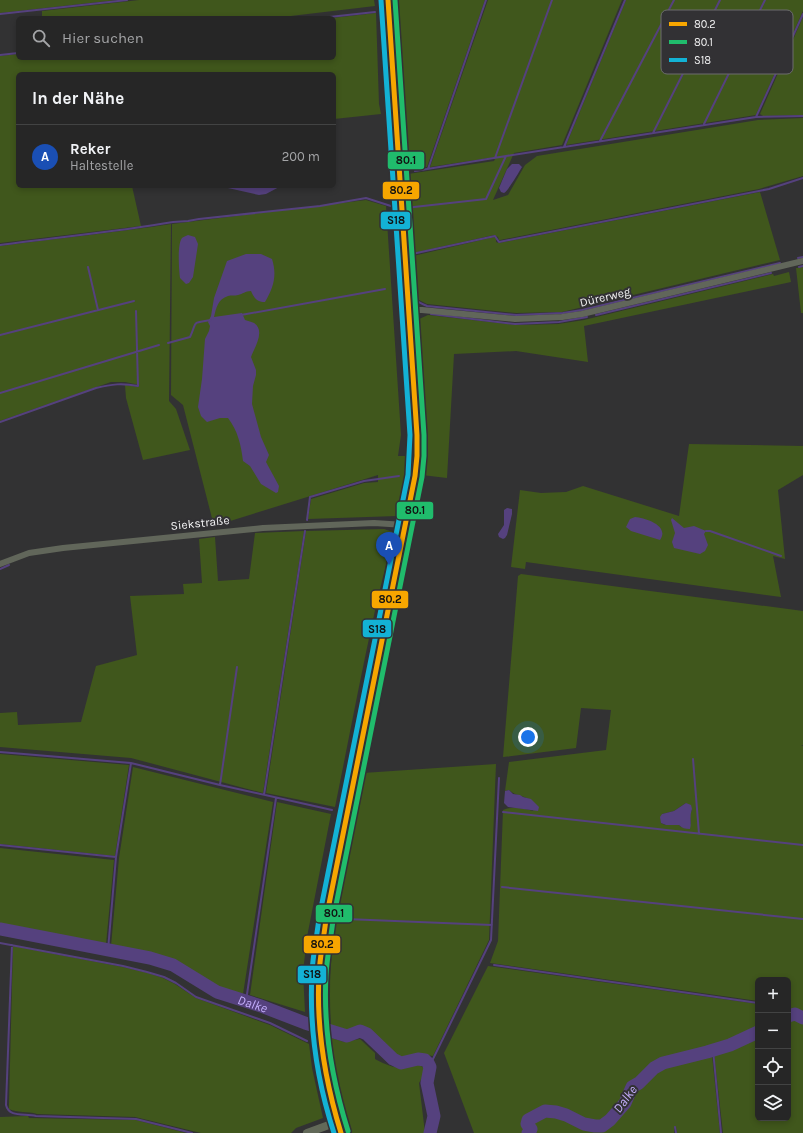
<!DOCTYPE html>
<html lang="de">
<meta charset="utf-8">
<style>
:root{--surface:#262626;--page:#323232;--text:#f1f3f6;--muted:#a4a5a7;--line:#424343;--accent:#ea580c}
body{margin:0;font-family:Karla,sans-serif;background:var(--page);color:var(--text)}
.controls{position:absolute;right:12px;bottom:12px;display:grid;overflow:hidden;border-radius:6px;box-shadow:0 2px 6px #0003}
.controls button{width:36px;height:36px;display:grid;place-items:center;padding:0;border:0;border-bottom:1px solid var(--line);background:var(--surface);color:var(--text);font:20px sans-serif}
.you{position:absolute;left:528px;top:737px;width:14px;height:14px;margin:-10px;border:3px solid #fff;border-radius:50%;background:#1a73e8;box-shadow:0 0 0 6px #1a73e833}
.badge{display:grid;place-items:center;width:26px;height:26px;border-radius:50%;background:var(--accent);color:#fff;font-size:13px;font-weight:700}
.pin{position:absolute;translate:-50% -33px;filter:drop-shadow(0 1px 2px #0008)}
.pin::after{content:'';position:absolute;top:21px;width:14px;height:12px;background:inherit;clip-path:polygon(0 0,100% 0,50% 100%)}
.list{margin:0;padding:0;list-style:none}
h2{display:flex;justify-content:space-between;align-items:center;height:52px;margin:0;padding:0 16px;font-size:17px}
h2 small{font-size:13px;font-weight:400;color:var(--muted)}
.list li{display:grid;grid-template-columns:26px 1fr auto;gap:12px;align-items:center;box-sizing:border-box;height:64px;padding:0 16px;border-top:1px solid var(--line)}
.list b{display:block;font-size:15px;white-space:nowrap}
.list p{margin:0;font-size:13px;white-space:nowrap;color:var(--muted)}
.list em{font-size:13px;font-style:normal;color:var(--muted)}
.icon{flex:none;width:22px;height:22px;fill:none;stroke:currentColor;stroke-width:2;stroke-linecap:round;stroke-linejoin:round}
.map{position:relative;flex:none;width:803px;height:1133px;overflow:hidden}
.search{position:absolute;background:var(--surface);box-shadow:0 2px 6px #0003;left:16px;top:16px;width:320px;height:44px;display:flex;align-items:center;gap:10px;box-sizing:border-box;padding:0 14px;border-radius:6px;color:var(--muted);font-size:15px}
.panel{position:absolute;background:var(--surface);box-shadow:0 2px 6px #0003;left:16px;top:72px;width:320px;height:116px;border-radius:6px}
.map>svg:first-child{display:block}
</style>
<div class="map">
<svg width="803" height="1133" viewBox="0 0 803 1133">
<rect width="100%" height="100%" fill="#323233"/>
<path fill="#40571c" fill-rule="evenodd" d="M0,0H117L0,13Z
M139,0H374L375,6L274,18H42V11Z
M395,0H485L427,167L407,170Z
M488,0H622L562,145L514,153L493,200L508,195L525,165L537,156L758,120L803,118V176L759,189L500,240H499L498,237L494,235L413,253L408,174L494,161L496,157L430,167Z
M626,0H803V11L756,115L566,145Z
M376,13L379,104L381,114L334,119V74H18V186H132L141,226L0,243V56L18,54V58H334V18H332Z
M803,17V115L763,116L760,114Z
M760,192L780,260L562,312L516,313L427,304L419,300L417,297L413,256L494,237L496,238V242L499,243Z
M366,200L386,206L401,435L398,456H410L408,479L404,488L397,516L308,519L311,499L364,483L378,482V475L214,526L183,405L171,395L172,224Z
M171,224L169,401L176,409L190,450L143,460L126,398L125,385L139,387V385L125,382H111L0,421V246C57,238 114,233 171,224Z
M803,267V313H801L796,268Z
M789,272L791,282L584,326L588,362L516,351L454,354L447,478L422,475L425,442L417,320L428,315L516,325L558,324L584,320L773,274L774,276Z
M689,444L803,446V475L778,490L785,559L773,556L781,597L526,562L525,569L511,567L520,490L541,493L566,492L583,486L679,516Z
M384,529L393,532C388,560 380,587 374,615C360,679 348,743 335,807L266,793L306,531Z
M304,531L263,793L131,758L0,747V713L17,712L18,725L81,722L96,666L137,655L130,596L184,594L183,584L202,583L199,539L215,537L218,581L249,579L255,533Z
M521,574L803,611V745L801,746H803V1133H723L714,1054L712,1055L720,1133H677L676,1127H674V1133H474L444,1053L488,966L758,1004V1118H788V980H758V1001L490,963L498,941L503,810C511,806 524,808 533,811L535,804C528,795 516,797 509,790L505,791L509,762L606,750L611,710L581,708L576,748L503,757L518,576ZM686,803L692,809L690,816L691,824L681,827L679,825H665L661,823L662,814L674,811Z
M0,754L129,765L115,856L0,844Z
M496,764L489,940L433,1056L418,1054L402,1057L395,1054L369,1031L361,1029L348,1030L331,1025C325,940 347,856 363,773Z
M133,767L273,802L243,994L221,988L175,961L151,954L111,946L119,858Z
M277,802L331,814L307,937L303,972L305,1012L250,995Z
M0,848L114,860L106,944L0,923Z
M13,946L123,967L148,973L163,978L175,984L196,998L270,1025L309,1044L312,1068L323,1118L296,1128L291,1133H201L135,1117L37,1114C28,1111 17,1113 9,1109V1104Z
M329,1037L344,1042L360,1039L375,1053V1059C392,1068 399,1070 418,1064L424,1068L425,1073L419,1083L425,1133H351C340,1101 333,1070 329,1037Z
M28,1116L29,1118L136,1120L186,1133H0V1117Z"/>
<path fill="#55417e" d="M512,164H519L522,167C519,172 508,191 504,193L501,192L499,188L507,169Z
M219,186H281L266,194L259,195Z
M188,235L195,237L198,244L193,277L189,283L186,284L180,278C179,270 177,244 182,238C183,237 186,236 188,235Z
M246,254H261L272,259C277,275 274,287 265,302C257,302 254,298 251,291C245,291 243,294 238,295C235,296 231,295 228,296C218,299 216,308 214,317L242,313L245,320C248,321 252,322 254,323C266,331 254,348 251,357L256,370V375L253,386L252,404L261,437L269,455L266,462L279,486L278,492L276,493L261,484L250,466L243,461C241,445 238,431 228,418H220L207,422L201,416L198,407L202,379L205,339L209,331L210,326L208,322L211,316L214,298L227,261Z
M507,508L512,509V514L507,535L505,538L503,539L499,537L498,534L504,525V510Z
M635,517C646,518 670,526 660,540L631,531L626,527L630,519Z
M672,518L684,528L694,526L706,531L704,534L708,545L705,551L700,554L674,548L672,542L675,533L671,520Z
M509,790L513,794L520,795L523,797L531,799L539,807L538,811L508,807L504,803L505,791Z
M686,803L691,805L692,809C689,818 692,822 690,829C685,829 682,828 679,825H666L661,823L660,817L662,814L674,811Z"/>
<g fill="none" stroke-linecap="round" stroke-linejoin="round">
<path stroke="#55417e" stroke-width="2" d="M0,14L127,0
M320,18L375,12
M0,55L18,53
M756,117L803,14
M704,124L765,0
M653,133L720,0
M600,141L674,0
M564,147L625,0
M495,158L552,0
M428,169L486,0
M415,171L506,156
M405,208L486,199L506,156L756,117L803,116
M409,208L412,254L495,236L499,242L769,189L803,178
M0,245C58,237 116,232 173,222L188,221L199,219L320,206L366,198L394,207H400
M798,258L803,257
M88,267L98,310
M799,267L803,266
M415,294C415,302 420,303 427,306L516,315L563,313L582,310L780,263
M431,314L515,324L559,322L587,317
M241,315L385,289
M596,315L771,273
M0,335L134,301
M168,343L190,337C198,320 190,324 211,320
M0,393L159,345
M0,422L96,388C112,384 122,383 138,386L136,311
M405,475L409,476
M307,520L310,497L364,481L399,476
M706,531H710L781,556
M0,569L9,565
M0,752L131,763L220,785L332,810
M693,759L699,834
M220,785L237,667
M264,795L305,531
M503,812L803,845
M0,845L116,857
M502,887L803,919
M346,919L492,925
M0,943L123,966L147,972L164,977L176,983L196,997L270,1023L307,1041
M12,945L6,1105C9,1118 25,1113 36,1116L136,1119L192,1133
M108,950L116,857L131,763
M494,965L758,1003
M246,1001L276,798
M311,1006V974L314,940L386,587
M312,1016V1026
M329,1031C326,993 328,957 333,920L397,590
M713,1050L721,1133
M428,1063L433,1059L491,940L499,778
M675,1127L676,1133"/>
<g stroke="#55417e" stroke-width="13">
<path id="s1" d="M0,929L150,958L173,965L217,992L261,1006L305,1023L347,1036L360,1031L367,1034L393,1059L401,1063L418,1059L425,1060L428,1063L430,1067L427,1083L434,1116L430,1133"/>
<path d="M788,1016L795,1014L803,1018"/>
<path d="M528,1133L530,1131L531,1129L527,1124L528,1120L545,1111L556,1112L566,1115L584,1124L595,1126H602L610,1120L625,1103L632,1087L639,1083L654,1068L663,1063L707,1052L730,1045L758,1032"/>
</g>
<path stroke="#61665a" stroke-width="6" d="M409,310H422L515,319L562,317L582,314L803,261
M0,564L29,553L63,548L263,528L374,523L405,525"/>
<path stroke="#626958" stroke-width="8" d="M307,1133L337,1122
M341,1133C324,1083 316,1027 319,974C320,955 324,937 326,919L415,476L417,456V435L388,0"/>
<g stroke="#323134" stroke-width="8">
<path id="bus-1" d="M341,1133C325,1081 316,1028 319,974C320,955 324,937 326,919L415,476L417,456V435L388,0"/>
</g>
<g stroke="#323134" stroke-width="8">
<path id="bus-2" d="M348,1131C332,1080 323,1028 326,975C327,956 331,938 333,920L422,477L424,456V435L395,0"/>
</g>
<g stroke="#323134" stroke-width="8">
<path id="bus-3" d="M334,1133C317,1081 309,1027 312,972C313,954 317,936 319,918L408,475L410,435L381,0"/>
</g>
<use href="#bus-1" stroke="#f7a600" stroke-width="5"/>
<use href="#bus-2" stroke="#20bc6c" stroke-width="5"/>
<use href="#bus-3" stroke="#13b2d5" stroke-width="5"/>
</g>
<g text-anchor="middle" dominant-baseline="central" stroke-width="4" stroke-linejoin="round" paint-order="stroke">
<g font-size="12" fill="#f4f4f5" stroke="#323134">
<text transform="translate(605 297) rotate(-13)">Dürerweg</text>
<text transform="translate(200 523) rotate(-6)">Siekstraße</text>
</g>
<g font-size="13" font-style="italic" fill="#c5affd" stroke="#323134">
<text stroke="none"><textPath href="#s1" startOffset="266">Dalke</textPath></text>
<text transform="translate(625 1099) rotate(-53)">Dalke</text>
</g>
</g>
<rect x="661" y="10" width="132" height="64" rx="6" fill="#323134" stroke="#6c6c6e" stroke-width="1"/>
<rect x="669" y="22" width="18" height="4" fill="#f7a600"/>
<rect x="669" y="40" width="18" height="4" fill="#20bc6c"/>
<rect x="669" y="58" width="18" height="4" fill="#13b2d5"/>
<g font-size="11" fill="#f4f4f5">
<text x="694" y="28">80.2</text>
<text x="694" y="46">80.1</text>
<text x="694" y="64">S18</text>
</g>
<g stroke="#323134" stroke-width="1.5">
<rect x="387" y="151" width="38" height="19" rx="4" fill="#20bc6c"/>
<rect x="382" y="181" width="38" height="19" rx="4" fill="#f7a600"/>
<rect x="380" y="211" width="31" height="19" rx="4" fill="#13b2d5"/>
<rect x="396" y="501" width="38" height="19" rx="4" fill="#20bc6c"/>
<rect x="371" y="590" width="38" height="19" rx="4" fill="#f7a600"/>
<rect x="362" y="619" width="30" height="19" rx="4" fill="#13b2d5"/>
<rect x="315" y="904" width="38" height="19" rx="4" fill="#20bc6c"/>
<rect x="303" y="935" width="38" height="19" rx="4" fill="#f7a600"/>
<rect x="297" y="965" width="30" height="19" rx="4" fill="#13b2d5"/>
</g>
<g font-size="11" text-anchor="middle" font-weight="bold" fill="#111">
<text x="406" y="164">80.1</text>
<text x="401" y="194">80.2</text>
<text x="396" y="224">S18</text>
<text x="415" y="514">80.1</text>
<text x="390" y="603">80.2</text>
<text x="377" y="633">S18</text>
<text x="334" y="917">80.1</text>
<text x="322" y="948">80.2</text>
<text x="312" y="978">S18</text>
</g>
</svg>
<div class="controls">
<button>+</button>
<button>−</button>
<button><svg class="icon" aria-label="locate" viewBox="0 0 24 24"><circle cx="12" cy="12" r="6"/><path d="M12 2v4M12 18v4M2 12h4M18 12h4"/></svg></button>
<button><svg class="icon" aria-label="layers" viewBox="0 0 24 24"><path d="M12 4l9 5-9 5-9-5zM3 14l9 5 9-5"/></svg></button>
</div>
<div class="you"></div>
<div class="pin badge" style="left:389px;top:565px;background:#1a4fb4">A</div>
<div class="search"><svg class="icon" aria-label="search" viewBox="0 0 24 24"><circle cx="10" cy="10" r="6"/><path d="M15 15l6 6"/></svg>Hier suchen</div>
<section class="panel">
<h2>In der Nähe<small></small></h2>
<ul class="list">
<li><span class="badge" style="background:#1a4fb4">A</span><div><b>Reker</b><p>Haltestelle</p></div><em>200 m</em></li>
</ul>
</section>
</div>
